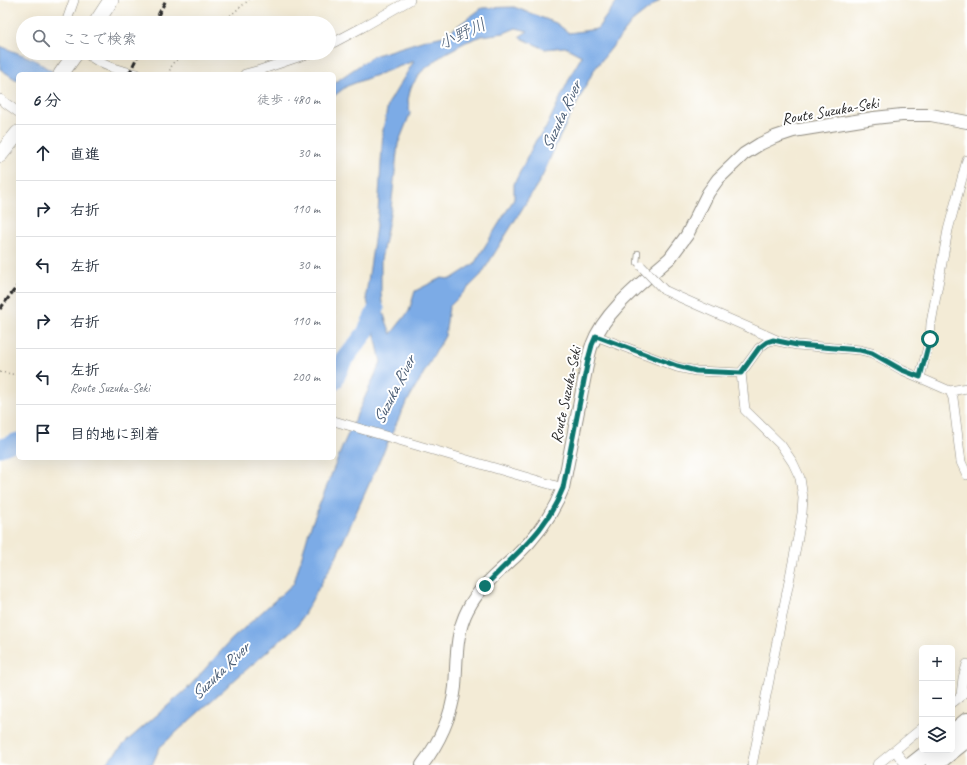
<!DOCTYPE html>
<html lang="ja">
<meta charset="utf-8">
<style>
:root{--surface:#fff;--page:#f2f2f3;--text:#1f2937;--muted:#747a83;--line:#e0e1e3}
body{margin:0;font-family:Caveat,"Klee One",sans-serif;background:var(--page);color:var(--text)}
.controls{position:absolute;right:12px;bottom:12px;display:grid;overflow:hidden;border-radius:6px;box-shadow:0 4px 16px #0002}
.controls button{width:36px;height:36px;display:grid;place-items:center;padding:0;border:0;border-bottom:1px solid var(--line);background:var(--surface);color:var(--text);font:20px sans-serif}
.stop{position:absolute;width:12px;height:12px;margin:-9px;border:3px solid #0f766e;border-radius:50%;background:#fff}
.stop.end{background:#0f766e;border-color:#fff;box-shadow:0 1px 4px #0008}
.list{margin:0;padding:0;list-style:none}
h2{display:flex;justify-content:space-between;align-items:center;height:52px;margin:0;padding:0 16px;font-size:17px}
h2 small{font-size:13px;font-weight:400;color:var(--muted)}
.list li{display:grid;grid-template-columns:26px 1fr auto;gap:12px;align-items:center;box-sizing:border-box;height:56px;padding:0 16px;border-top:1px solid var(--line)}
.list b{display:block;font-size:15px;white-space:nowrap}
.list p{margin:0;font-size:13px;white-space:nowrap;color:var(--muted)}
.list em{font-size:13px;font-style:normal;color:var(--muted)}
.icon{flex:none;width:22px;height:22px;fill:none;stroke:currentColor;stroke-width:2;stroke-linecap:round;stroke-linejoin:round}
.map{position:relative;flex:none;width:967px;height:765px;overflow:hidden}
.search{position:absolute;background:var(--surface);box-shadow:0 4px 16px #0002;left:16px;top:16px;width:320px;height:44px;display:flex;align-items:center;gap:10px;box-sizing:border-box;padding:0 14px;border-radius:22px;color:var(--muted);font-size:15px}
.panel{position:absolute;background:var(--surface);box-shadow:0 4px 16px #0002;left:16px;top:72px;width:320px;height:388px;border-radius:6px}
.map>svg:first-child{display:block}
</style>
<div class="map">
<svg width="967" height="765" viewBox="0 0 967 765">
<rect width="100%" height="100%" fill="#fff"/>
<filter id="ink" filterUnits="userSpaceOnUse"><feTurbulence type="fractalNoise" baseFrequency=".025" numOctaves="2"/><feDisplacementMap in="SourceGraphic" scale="8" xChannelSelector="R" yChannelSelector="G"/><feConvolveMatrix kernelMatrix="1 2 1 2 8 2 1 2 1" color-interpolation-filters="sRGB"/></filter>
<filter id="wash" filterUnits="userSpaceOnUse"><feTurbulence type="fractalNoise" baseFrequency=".012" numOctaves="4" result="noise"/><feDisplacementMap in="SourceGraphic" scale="16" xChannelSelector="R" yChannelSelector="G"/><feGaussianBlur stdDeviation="0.9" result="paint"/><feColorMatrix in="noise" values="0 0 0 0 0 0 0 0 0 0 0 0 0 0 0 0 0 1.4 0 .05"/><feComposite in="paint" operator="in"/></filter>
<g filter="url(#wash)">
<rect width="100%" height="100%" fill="#f3ebd6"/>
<path fill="#7babe6" stroke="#536b88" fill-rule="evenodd" d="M618,0H660L632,22L594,70L558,140L542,177L481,275L449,307L445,336L403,409L336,557L298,625L231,683L160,747L152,765H104L127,741L187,689L231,640L294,583L309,531L343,445L381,362L366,295L378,213L383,130L388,104L414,61L347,86L334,96V83L373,56L425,40L444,36L482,8L514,7L556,23L569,33L597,29ZM516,28L528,31L519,37L545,49L565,47L582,56L573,71L546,128L536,140L514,184V199L474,264L451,279L441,278L415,291L409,311L391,334L383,312L381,293V260L391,209L398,144L410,114L408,100L411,87L421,72L444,54L466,42L482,36L504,33Z
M0,46L33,59L56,74H18V81L0,69Z"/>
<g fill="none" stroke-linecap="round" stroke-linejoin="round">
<path stroke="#7babe6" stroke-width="17" d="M334,382L344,360L365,333L376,309
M0,448L18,441"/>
</g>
</g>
<g filter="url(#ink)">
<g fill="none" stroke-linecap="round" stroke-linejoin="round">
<g stroke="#8f8b80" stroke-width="6">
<path id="service" d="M638,253L637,263L641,266"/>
</g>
<g stroke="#8f8b80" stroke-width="10">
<path id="minor" d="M66,23L74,0
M329,45L363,27L410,0
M86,53C102,66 117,70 137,74
M245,74L260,70L310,53
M0,99L18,112
M664,290L679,297L777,340
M596,336L677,367L696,371L741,373
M920,377L930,339L931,323L948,230L967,160
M950,391L953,398L961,462L967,475
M334,421L563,488
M961,695L963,678L967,664
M952,703L966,692
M895,751L906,765
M752,765L798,537L802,513L803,498L800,478L793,463L781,445L745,410L741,373L759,348L767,342L773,340L797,345L860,350L872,353L902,370L950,391L967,388
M877,765L922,728"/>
</g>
<g stroke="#8f8b80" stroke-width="14">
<path id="secondary" d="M422,765C439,743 452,715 455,687C457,661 455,633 468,609C479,587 499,572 517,555C537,536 553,514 563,488L588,360C589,355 590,350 592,345C604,311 644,281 670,258L687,235L708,193L718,179L744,154L760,144L775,137L793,131L874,118L902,115H931L967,122"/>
</g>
<g stroke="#8f8b80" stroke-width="16">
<path id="trunk" d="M96,23L111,0
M61,74L76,53
M0,155L18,133"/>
</g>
<g stroke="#8f8b80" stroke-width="18">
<path id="motorway" d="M952,733L967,721
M912,765L931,750
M934,765L967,739"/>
</g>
<path stroke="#8f8b80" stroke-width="1.5" stroke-dasharray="1 3" stroke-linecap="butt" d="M221,23L249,0
M168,74L173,63L185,53
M0,372L18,375"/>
<use href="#service" stroke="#fff" stroke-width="4.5"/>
<use href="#minor" stroke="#fff" stroke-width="9"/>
<use href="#secondary" stroke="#fff" stroke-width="12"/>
<use href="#trunk" stroke="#fff" stroke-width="15"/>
<use href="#motorway" stroke="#fff" stroke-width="16"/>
<path stroke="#2b2b2b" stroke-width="3" stroke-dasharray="6 3" stroke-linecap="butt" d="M154,23L166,0
M129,74L139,53
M0,309L18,285"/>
<g stroke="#8f8b80" stroke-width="10" stroke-linecap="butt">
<path id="minor-bridge" d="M641,266L664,290"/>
</g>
<use href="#minor-bridge" stroke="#fff" stroke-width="9"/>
</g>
</g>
<g fill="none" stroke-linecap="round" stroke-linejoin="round" filter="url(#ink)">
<path stroke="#0f766e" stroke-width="5" d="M485,586C517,551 545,534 563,488L588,360L592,345L596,336L677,366L696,371L741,373L759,348L767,342L773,340L797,345L860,350L872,353L902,370L920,377L930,339"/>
</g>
<g text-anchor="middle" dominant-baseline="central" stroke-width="4" stroke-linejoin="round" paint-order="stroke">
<g font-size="16" fill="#2b2b2b" stroke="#fff">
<text transform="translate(830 111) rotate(-10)">Route Suzuka-Seki</text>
<text transform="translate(566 395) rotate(-78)">Route Suzuka-Seki</text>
</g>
<g font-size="17" font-style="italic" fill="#4b5e76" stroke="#fff">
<text transform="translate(462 34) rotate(-25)">小野川</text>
<text transform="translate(561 116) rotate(-65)">Suzuka River</text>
<text transform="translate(394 390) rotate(-63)">Suzuka River</text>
<text transform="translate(220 671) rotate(-44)">Suzuka River</text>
</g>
</g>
</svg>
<div class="controls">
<button>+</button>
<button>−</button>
<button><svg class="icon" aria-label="layers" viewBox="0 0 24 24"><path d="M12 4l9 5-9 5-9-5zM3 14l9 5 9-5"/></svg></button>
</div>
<div class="stop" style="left:930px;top:339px"></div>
<div class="stop end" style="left:485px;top:586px"></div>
<div class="search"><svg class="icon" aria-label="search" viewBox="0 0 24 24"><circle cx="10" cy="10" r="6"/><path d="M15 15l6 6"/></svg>ここで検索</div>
<section class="panel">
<h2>6 分<small>徒歩 · 480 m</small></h2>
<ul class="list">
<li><svg class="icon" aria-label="ahead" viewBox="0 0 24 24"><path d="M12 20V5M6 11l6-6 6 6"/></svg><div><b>直進</b></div><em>30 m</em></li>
<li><svg class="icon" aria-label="right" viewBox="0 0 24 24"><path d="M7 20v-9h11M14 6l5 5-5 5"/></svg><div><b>右折</b></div><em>110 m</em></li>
<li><svg class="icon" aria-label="left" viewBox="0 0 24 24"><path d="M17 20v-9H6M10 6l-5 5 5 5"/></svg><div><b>左折</b></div><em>30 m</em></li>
<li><svg class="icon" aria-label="right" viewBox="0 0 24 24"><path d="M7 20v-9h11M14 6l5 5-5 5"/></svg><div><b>右折</b></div><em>110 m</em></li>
<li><svg class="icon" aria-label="left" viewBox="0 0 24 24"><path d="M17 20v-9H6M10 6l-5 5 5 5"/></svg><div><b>左折</b><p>Route Suzuka-Seki</p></div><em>200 m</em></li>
<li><svg class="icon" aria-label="arrive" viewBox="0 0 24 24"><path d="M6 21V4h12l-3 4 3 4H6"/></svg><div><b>目的地に到着</b></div></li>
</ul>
</section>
</div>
